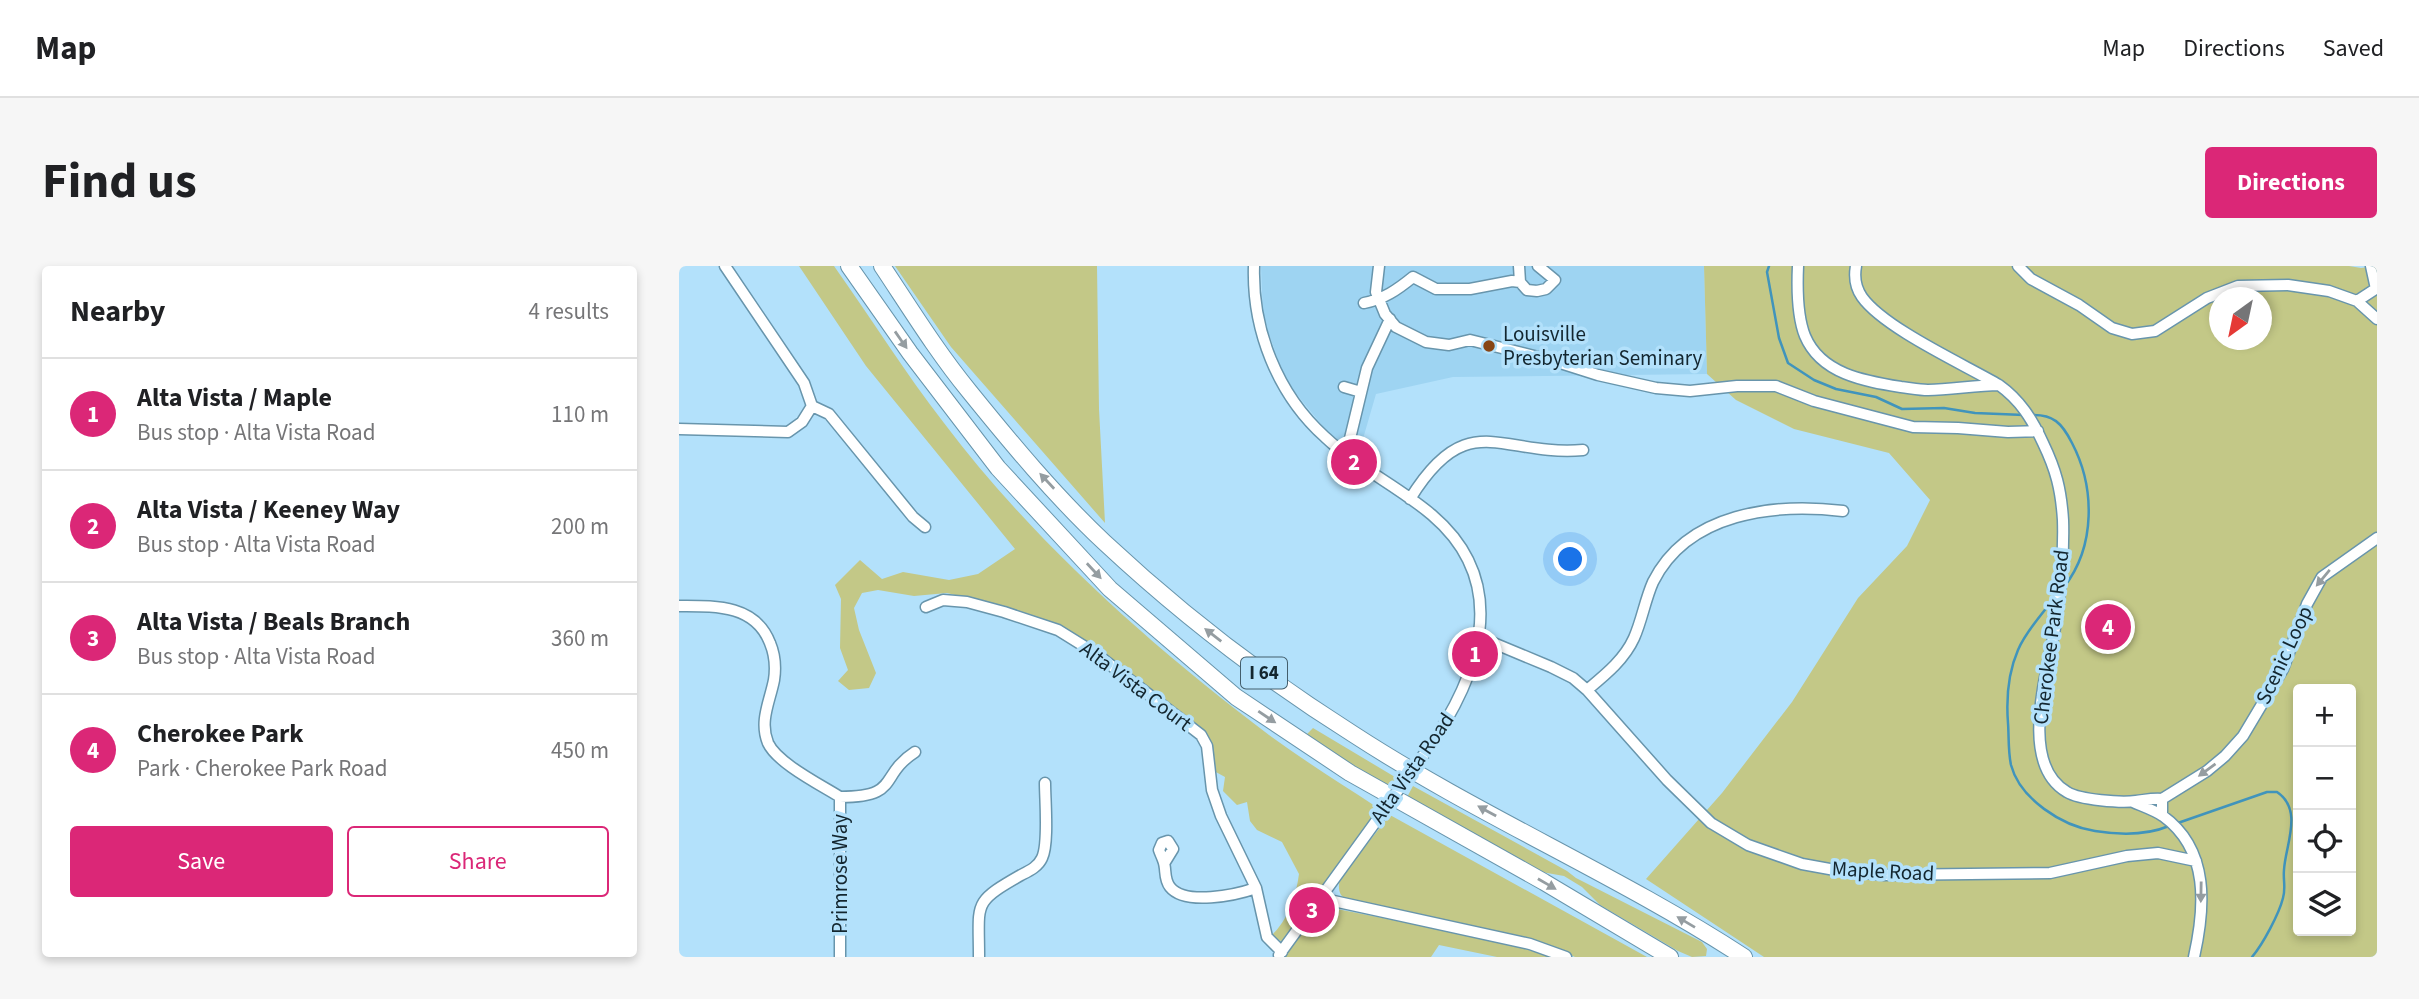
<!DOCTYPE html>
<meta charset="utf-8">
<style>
:root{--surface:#fff;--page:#f6f6f6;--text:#202124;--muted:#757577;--line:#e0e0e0;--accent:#db2777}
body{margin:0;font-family:"Source Sans 3",sans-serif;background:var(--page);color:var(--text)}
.controls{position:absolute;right:21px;bottom:21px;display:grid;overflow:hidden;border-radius:7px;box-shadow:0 4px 10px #0003}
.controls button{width:63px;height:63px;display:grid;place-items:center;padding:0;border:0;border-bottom:2px solid var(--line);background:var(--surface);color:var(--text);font:35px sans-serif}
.compass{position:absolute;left:1530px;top:21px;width:63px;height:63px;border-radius:50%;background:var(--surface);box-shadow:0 4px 10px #0003;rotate:213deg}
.you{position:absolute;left:892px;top:294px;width:24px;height:24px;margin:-18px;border:5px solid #fff;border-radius:50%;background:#1a73e8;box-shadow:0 0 0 10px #1a73e833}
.badge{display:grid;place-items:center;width:46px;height:46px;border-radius:50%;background:var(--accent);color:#fff;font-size:23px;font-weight:700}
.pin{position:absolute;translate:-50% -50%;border:4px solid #fff;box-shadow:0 2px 7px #0006}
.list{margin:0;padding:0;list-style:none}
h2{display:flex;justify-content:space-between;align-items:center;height:91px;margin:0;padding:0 28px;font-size:30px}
h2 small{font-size:23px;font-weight:400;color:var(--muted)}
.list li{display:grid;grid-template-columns:46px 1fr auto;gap:21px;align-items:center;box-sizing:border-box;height:112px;padding:0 28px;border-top:2px solid var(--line)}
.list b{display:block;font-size:26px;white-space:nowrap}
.list p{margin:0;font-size:23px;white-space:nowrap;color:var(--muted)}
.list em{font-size:23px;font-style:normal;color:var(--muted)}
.actions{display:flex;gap:14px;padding:21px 28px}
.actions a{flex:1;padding:16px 0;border:2px solid var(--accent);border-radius:7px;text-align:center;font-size:24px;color:var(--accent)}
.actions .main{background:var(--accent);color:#fff}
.icon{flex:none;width:38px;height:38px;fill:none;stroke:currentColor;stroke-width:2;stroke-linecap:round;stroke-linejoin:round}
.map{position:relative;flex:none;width:1698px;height:691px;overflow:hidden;border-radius:7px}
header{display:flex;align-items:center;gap:42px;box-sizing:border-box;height:98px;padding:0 35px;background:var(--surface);border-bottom:2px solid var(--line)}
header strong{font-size:33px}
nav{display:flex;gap:38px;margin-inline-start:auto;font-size:24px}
.intro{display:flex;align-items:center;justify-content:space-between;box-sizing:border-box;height:168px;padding:0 42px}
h1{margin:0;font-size:49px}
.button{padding:18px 32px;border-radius:7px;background:var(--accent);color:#fff;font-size:24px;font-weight:700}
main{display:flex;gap:42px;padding:0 42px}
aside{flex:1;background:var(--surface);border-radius:7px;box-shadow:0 4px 10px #0003}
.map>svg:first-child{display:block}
</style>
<header>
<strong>Map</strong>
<nav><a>Map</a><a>Directions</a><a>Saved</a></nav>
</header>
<div class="intro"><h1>Find us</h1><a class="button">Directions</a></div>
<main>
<aside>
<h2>Nearby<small>4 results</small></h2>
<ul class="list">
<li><span class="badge">1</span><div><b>Alta Vista / Maple</b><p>Bus stop · Alta Vista Road</p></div><em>110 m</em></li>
<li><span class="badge">2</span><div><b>Alta Vista / Keeney Way</b><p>Bus stop · Alta Vista Road</p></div><em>200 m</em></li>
<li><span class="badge">3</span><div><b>Alta Vista / Beals Branch</b><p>Bus stop · Alta Vista Road</p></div><em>360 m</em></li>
<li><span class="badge">4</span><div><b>Cherokee Park</b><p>Park · Cherokee Park Road</p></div><em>450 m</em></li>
</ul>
<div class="actions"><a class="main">Save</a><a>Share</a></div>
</aside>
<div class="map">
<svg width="1698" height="691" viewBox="0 0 1698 691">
<rect width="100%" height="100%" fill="#b3e1fb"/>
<path fill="#9ed4f2" d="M582,0H1025L1028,108L774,111L697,128L679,190L646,163L606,114L584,51Z"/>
<path fill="#c3c887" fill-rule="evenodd" d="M120,0H155C192,52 226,107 265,157C354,275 472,380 590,469C624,494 661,517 696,540L697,546L604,676L592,670C609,654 617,631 620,608L603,576L578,564L571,555L568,536L558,539L544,525L546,511L535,505V485L529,470L433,394L386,362L340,345L268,327L235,330L199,324L183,327L175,342L180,364L197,407L190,422L170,424L159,415L169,404L161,382L162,333L156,319L181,294L203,313L224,306L270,314L299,308L336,283L187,100Z
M216,0H418L420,143L426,257L272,81Z
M1025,0H1670L1682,2L1698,0V691H1085L967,613L1043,527L1113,436L1179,332L1228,280L1251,234L1210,187L1115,163L1057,134L1028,108ZM1540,32H1582V74H1540ZM1619,423H1672V665H1619Z
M634,462L716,511L717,514L714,522L710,525L625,471Z
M734,520L888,605L897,612L1023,676L1028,683L1027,690L1013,691L999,685L921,639L903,621L885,610L857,605L726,535Z
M711,549L968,691H896L867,678L818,665L668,634C659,629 659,622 661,612Z
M658,643L810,673L875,691H818L760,679L752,691H604L632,652L643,644Z"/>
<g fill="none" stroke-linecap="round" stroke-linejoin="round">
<path stroke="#4094bc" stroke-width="2.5" d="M1090,0L1088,6L1100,72L1109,97L1135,114L1157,123L1197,131L1223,143L1265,142L1296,147L1345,149
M1352,149C1374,148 1383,157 1393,177C1416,221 1417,280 1385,321
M1376,331C1364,347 1347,365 1339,384C1329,407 1327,431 1329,457C1330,471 1329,485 1332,499C1341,533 1383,560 1416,565C1441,569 1466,570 1490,560
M1496,558L1588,526H1598C1625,544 1606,580 1605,604C1604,614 1607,622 1604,632C1600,648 1584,678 1573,691"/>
<g stroke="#6895ac" stroke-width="13">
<path id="minor" d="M46,0L125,117L133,140
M575,0C573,63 598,128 646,171C679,202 719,220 753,249C835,319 799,413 746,487
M700,0L697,26L706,48L717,61L747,76L770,79L791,74L875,95L919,109L977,122L1011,125L1058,120H1097L1135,135L1234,161L1279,162L1329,166L1359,165
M840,0L841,16
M1119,0C1118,22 1118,50 1126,70C1142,108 1185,115 1222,121C1231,122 1240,124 1249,124C1272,124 1296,119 1320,119
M1177,0C1175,11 1176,21 1183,31C1205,62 1284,98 1320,119C1341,134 1353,153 1364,177C1377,204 1382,223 1384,254C1385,285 1382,319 1378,350C1372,396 1336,496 1388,526C1401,534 1442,537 1457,535C1466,534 1474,532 1483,533
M1339,0L1352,13L1400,39L1433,62L1453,68L1476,65L1528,32L1559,20L1609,19L1650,25L1678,35L1698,53
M1692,0L1697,23
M734,11L757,23H791L833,15L841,16L848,24L858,25L867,23L876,14L859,0
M1678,35L1698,22
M685,37C705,33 718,24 734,11
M665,121L682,126
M133,140L150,148L234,251L246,261
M0,163L109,166L123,156L133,140
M667,189L688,102L711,53
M731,233C789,139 822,191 904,184
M0,340C35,340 76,338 91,377C96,389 97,401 95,414C91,435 80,455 89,477C98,497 142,519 161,531V691
M247,341L264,334L288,336L325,346L379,364L416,387L522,469L528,480L533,524L542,550L577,622L588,671L603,686
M800,371L872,401L894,412L908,424L988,514L1032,557L1069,579L1123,598L1156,604L1205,609L1371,607L1448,590L1479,587L1517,595
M908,424C926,409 945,394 955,372C963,354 966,334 974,316C1009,246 1096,237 1164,245
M161,531C222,531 199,510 236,486
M1454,536C1463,540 1475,544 1484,550C1531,584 1526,642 1515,691
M1483,549V533L1528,505L1546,490L1564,470L1604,403L1628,338L1643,311L1698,272
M486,596L494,583L489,575L483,577L480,584C481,587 483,591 484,594C488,603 484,612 491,621C506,640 557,629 577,622
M641,632L851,678L887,691
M600,689L703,547
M300,691C300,636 293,637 342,609C350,605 359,601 363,592C370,578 366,534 366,517"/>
</g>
<g stroke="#6895ac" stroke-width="18">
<path id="highway" d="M170,0L231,87L319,202L431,323L557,431L671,507L865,616L991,691
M203,0C231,42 258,86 290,125C332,177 376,230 425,276C501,347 585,412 674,468C800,550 939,609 1065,691"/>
</g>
<use href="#minor" stroke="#fff" stroke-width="10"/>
<use href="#highway" stroke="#fff" stroke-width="16"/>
<g stroke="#6895ac" stroke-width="13" stroke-linecap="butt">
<path id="minor-bridge" d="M725,515L746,487
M703,547L720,523"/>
</g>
<use href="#minor-bridge" stroke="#fff" stroke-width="10"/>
</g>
<defs><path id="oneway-solid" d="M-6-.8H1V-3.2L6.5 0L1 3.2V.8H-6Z" transform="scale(1.75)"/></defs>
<g fill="#959da1">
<use href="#oneway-solid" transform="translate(222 74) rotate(55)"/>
<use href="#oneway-solid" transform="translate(368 215) rotate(-133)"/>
<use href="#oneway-solid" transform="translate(415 305) rotate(47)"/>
<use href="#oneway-solid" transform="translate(1644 312) rotate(130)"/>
<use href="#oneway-solid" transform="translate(534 369) rotate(-142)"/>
<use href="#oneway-solid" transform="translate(588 451) rotate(34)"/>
<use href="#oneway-solid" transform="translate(1528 504) rotate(144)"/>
<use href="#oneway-solid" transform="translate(808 545) rotate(-151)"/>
<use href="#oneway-solid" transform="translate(868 618) rotate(30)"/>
<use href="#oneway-solid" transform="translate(1522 626) rotate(91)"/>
<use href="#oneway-solid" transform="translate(1007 656) rotate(-149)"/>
</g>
<circle fill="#884514" stroke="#b3e1fb" stroke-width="2.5" cx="810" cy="80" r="7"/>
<g text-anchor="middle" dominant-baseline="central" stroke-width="7" stroke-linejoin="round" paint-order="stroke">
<rect fill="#b3e1fb" stroke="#435e6c" stroke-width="2" x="562" y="391.5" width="46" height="31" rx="5"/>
<g font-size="19" font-weight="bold" fill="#13262f">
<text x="585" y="407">I 64</text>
</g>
<g font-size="21" fill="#13262f" stroke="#b3e1fb" text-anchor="start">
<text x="824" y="68">Louisville<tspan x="824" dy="24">Presbyterian Seminary</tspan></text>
</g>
<g font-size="21" fill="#13262f" stroke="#b3e1fb">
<text transform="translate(1372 371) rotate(-83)">Cherokee Park Road</text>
<text transform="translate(1605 389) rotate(-65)">Scenic Loop</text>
<text transform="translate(457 420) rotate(37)">Alta Vista Court</text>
<text transform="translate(733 502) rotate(-55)">Alta Vista Road</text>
<text transform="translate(1204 605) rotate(3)">Maple Road</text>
<text transform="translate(161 608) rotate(-90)">Primrose Way</text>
</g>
</g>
</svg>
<div class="controls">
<button>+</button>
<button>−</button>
<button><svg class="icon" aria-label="locate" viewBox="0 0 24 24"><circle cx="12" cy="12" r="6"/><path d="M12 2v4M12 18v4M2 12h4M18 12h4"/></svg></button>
<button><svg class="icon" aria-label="layers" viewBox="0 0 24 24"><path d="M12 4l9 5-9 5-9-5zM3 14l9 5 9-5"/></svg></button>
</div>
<svg class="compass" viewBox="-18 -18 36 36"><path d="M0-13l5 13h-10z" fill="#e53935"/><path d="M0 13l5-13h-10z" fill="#757577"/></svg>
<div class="you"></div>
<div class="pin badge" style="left:796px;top:388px">1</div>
<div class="pin badge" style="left:675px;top:196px">2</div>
<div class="pin badge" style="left:633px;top:644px">3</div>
<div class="pin badge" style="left:1429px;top:361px">4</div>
</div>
</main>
